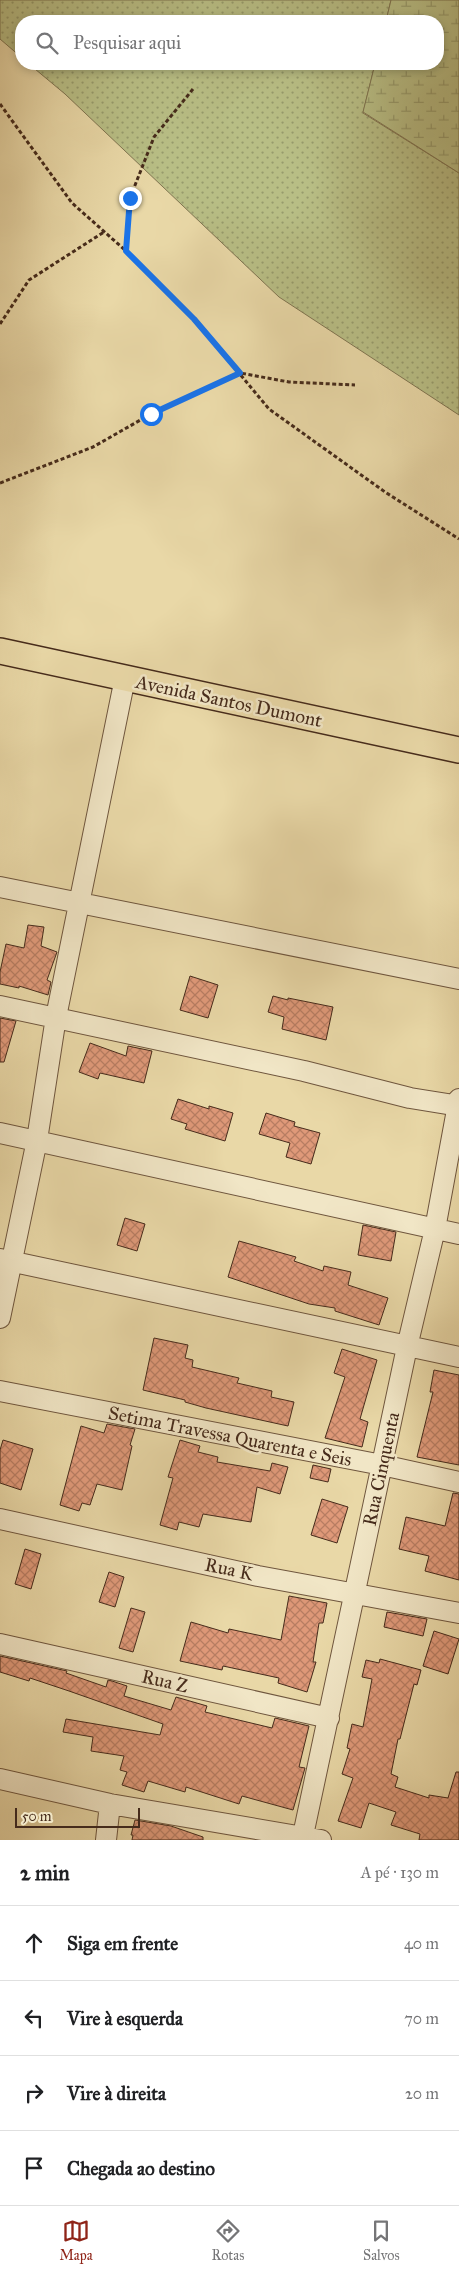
<!DOCTYPE html>
<html lang="pt">
<meta charset="utf-8">
<style>
:root{--surface:#fff;--page:#f6f6f6;--text:#202124;--muted:#757577;--line:#e0e0e0;--accent:#8f2418}
body{margin:0;font-family:"IM FELL Great Primer",serif;background:var(--page);color:var(--text)}
.scale{position:absolute;left:15px;bottom:12px;width:125px;box-sizing:border-box;padding-left:5px;border:2px solid #462b1b;border-top:0;font-size:14px;line-height:18px;white-space:nowrap;color:#462b1b;-webkit-text-stroke:4px #f1e6c6;paint-order:stroke}
.stop{position:absolute;width:15px;height:15px;margin:-11px;border:4px solid #1a73e8;border-radius:50%;background:#fff}
.stop.end{background:#1a73e8;border-color:#fff;box-shadow:0 1px 5px #0008}
.list{margin:0;padding:0;list-style:none}
h2{display:flex;justify-content:space-between;align-items:center;height:65px;margin:0;padding:0 20px;font-size:21px}
h2 small{font-size:16px;font-weight:400;color:var(--muted)}
.list li{display:grid;grid-template-columns:32px 1fr auto;gap:15px;align-items:center;box-sizing:border-box;height:75px;padding:0 20px;border-top:1px solid var(--line)}
.list b{display:block;font-size:19px;white-space:nowrap}
.list em{font-size:16px;font-style:normal;color:var(--muted)}
.icon{flex:none;width:28px;height:28px;fill:none;stroke:currentColor;stroke-width:2;stroke-linecap:round;stroke-linejoin:round}
.map{position:relative;flex:none;width:459px;height:1840px;overflow:hidden}
.search{position:absolute;background:var(--surface);box-shadow:0 2px 8px #0003;left:15px;right:15px;top:15px;height:55px;display:flex;align-items:center;gap:12px;box-sizing:border-box;padding:0 18px;border-radius:20px;color:var(--muted);font-size:19px}
.sheet{height:365px;background:var(--surface)}
nav{display:flex;justify-content:space-around;align-items:center;box-sizing:border-box;height:70px;border-top:1px solid var(--line);background:var(--surface);font-size:14px;color:var(--muted)}
nav a{display:grid;justify-items:center;gap:2px}
nav .on{color:var(--accent)}
.map>svg:first-child{display:block}
</style>
<div class="map">
<svg width="459" height="1840" viewBox="0 0 459 1840">
<defs>
<pattern id="grass-dots" width="8" height="8" patternUnits="userSpaceOnUse" patternTransform="scale(1.25)"><rect width="8" height="8" fill="#b8be85"/><path d="M2 2h.1M6 6h.1" fill="none" stroke="#979b6c" stroke-width="1.8" stroke-linecap="round"/></pattern>
<pattern id="wetland-marsh" width="20" height="14" patternUnits="userSpaceOnUse" patternTransform="scale(1.25)"><rect width="20" height="14" fill="#b8be85"/><path d="M1 5h8M5 5V1M11 12h8M15 12V8" fill="none" stroke="#979b6c"/></pattern>
<pattern id="building-cross-hatch" width="8" height="8" patternUnits="userSpaceOnUse" patternTransform="scale(1.25)"><rect width="8" height="8" fill="#df9979"/><path d="M0 0l8 8M0 8l8-8" fill="none" stroke="#b77d62"/></pattern>
</defs>
<rect width="100%" height="100%" fill="#e9d8a7"/>
<filter id="stains"><feTurbulence type="fractalNoise" baseFrequency=".004" numOctaves="4"/><feColorMatrix values="0 0 0 0 .2 0 0 0 0 .09 0 0 0 0 .02 0 0 0 .5 -.17"/></filter>
<radialGradient id="worn" r=".72"><stop offset=".6" stop-color="#630" stop-opacity="0"/><stop offset="1" stop-color="#630" stop-opacity=".3"/></radialGradient>
<path fill="url(#grass-dots)" stroke="#7f7450" d="M0,0H391L386,21H21V57L0,39Z
M29,64H375L363,113L459,173V415L279,297L65,94Z"/>
<path fill="url(#wetland-marsh)" stroke="#7f7450" d="M391,0H459V173L363,112L375,64H438V21H386Z"/>
<path fill="url(#building-cross-hatch)" stroke="#462b1b" d="M28,925L44,927L41,946L57,952L47,980L51,982L48,995L19,986V988L0,984V972L6,944L24,948Z
M190,976L218,985L208,1018L180,1010Z
M273,996L288,1000V998L333,1007L326,1040L282,1029L284,1017L268,1012Z
M0,1018L16,1021L4,1062H0Z
M90,1043L126,1056L128,1046L152,1051L144,1083L100,1073L98,1079L79,1072Z
M178,1099L209,1109V1106L233,1113L225,1141L185,1129L187,1124L171,1119Z
M266,1113L295,1122L294,1126L320,1133L311,1164L286,1157L290,1143L259,1134Z
M125,1218L145,1224L137,1251L117,1245Z
M363,1225L396,1232L391,1261L358,1255Z
M239,1241L296,1257L294,1261L323,1271L324,1266L351,1272L348,1285L388,1298L379,1325L335,1311V1308L309,1304L228,1277Z
M154,1338L188,1345L185,1358L193,1360L192,1367L239,1378L237,1383L272,1391L271,1397L294,1402L288,1426L206,1408L185,1402V1400L143,1390Z
M342,1349L377,1360L360,1419L368,1422L362,1447L325,1438L345,1377L334,1373Z
M434,1370L459,1375V1465L417,1457L433,1392H430Z
M107,1424L135,1429L130,1445L132,1446L122,1490L97,1484L90,1505L82,1503L79,1511L60,1505L81,1426L104,1433Z
M3,1440L33,1449L21,1490L0,1483V1450Z
M180,1440L200,1446L198,1452L218,1457L217,1462L270,1471L272,1463L288,1467L280,1494L257,1487L251,1522L203,1514L199,1527L179,1522L177,1530L160,1525L173,1478L168,1477Z
M313,1465L331,1469L328,1482L310,1478Z
M453,1493L459,1494V1580L425,1571L429,1556L399,1549L406,1517L445,1526Z
M322,1499L348,1507L337,1543L311,1535Z
M25,1549L41,1554L31,1589L15,1584Z
M109,1572L124,1577L115,1607L99,1602Z
M289,1596L327,1603L323,1623H319L313,1662H316L307,1692L278,1683L279,1678L223,1666L222,1670L180,1661L191,1622L228,1633L229,1629L281,1640Z
M131,1608L145,1612L133,1652L119,1648Z
M387,1612L427,1619L423,1636L384,1627Z
M434,1631L459,1639L448,1674L423,1666Z
M0,1656L67,1671L66,1673L106,1687L108,1680L112,1681L127,1686L124,1696L171,1710L176,1697L207,1706L205,1712L272,1728L275,1718L309,1726L299,1767L305,1768L293,1810L242,1796L239,1804L186,1787L185,1792L148,1781L144,1792L122,1785L127,1772L120,1770L124,1756L91,1751L93,1737L63,1732L66,1719L160,1735L163,1724L69,1691L30,1678L29,1681L0,1672Z
M380,1659L421,1670L417,1685L414,1684L400,1739H398L391,1774L398,1777L395,1787L429,1798V1795L448,1798L456,1772H459V1840H419L420,1834L391,1825L396,1812L369,1803L361,1828L338,1821L353,1778L342,1774L350,1749L347,1748L352,1724L363,1727L372,1679L362,1677L366,1660L379,1663Z
M135,1820L171,1826L203,1837V1840H132L133,1835H131Z"/>
<g fill="none" stroke-linecap="round" stroke-linejoin="round">
<g stroke="#6f563e" stroke-width="22">
<path id="minor" d="M0,887L459,979
M0,1006L304,1071L410,1098L459,1106
M0,1133L459,1234
M0,1259L459,1357
M0,1318L37,1140L56,1017L125,678
M0,1391L382,1465L459,1482
M0,1519L258,1576L459,1613
M0,1644L329,1718
M0,1779L110,1804L321,1840
M106,1840L110,1804
M302,1840L407,1347L435,1229L459,1099"/>
</g>
<g stroke="#462b1b" stroke-width="28">
<path id="major" d="M0,651L459,750"/>
</g>
<path stroke="#462b1b" stroke-width="3" stroke-dasharray="4 2.5" stroke-linecap="butt" d="M0,104L72,203L135,259L194,319L269,409L385,492L459,539
M126,250L130,198L154,137L193,89
M0,324L29,280L104,232
M0,483L93,447L151,414L240,373L289,382L355,385"/>
<use href="#minor" stroke="#f1e6c6" stroke-width="20"/>
<use href="#major" stroke="#e9d8a7" stroke-width="25"/>
</g>
<g fill="none" stroke-linecap="round" stroke-linejoin="round">
<path stroke="#1a73e8" stroke-width="6" d="M130,198L126,251L194,319L240,373L151,414"/>
</g>
<g text-anchor="middle" dominant-baseline="central" stroke-width="5" stroke-linejoin="round" paint-order="stroke">
<g font-size="19" fill="#462b1b" stroke="#f1e6c6">
<text transform="translate(229 701) rotate(12)">Avenida Santos Dumont</text>
<text transform="translate(230 1436) rotate(11)">Setima Travessa Quarenta e Seis</text>
<text transform="translate(381 1469) rotate(-78)">Rua Cinquenta</text>
<text transform="translate(229 1569) rotate(12)">Rua K</text>
<text transform="translate(165 1681) rotate(13)">Rua Z</text>
</g>
</g>
<rect width="100%" height="100%" filter="url(#stains)"/>
<rect width="100%" height="100%" fill="url(#worn)"/>
</svg>
<div class="scale">50 m</div>
<div class="stop" style="left:151px;top:414px"></div>
<div class="stop end" style="left:130px;top:198px"></div>
<div class="search"><svg class="icon" aria-label="search" viewBox="0 0 24 24"><circle cx="10" cy="10" r="6"/><path d="M15 15l6 6"/></svg>Pesquisar aqui</div>
</div>
<section class="sheet">
<h2>2 min<small>A pé · 130 m</small></h2>
<ul class="list">
<li><svg class="icon" aria-label="ahead" viewBox="0 0 24 24"><path d="M12 20V5M6 11l6-6 6 6"/></svg><div><b>Siga em frente</b></div><em>40 m</em></li>
<li><svg class="icon" aria-label="left" viewBox="0 0 24 24"><path d="M17 20v-9H6M10 6l-5 5 5 5"/></svg><div><b>Vire à esquerda</b></div><em>70 m</em></li>
<li><svg class="icon" aria-label="right" viewBox="0 0 24 24"><path d="M7 20v-9h11M14 6l5 5-5 5"/></svg><div><b>Vire à direita</b></div><em>20 m</em></li>
<li><svg class="icon" aria-label="arrive" viewBox="0 0 24 24"><path d="M6 21V4h12l-3 4 3 4H6"/></svg><div><b>Chegada ao destino</b></div></li>
</ul>
</section>
<nav>
<a class="on"><svg class="icon" aria-label="map" viewBox="0 0 24 24"><path d="M3 6l6-2 6 2 6-2v14l-6 2-6-2-6 2zM9 4v14M15 6v14"/></svg>Mapa</a>
<a><svg class="icon" aria-label="directions" viewBox="0 0 24 24"><path d="M12 3l9 9-9 9-9-9zM9 14v-3h6M13 9l2 2-2 2"/></svg>Rotas</a>
<a><svg class="icon" aria-label="saved" viewBox="0 0 24 24"><path d="M7 4h10v16l-5-4-5 4z"/></svg>Salvos</a>
</nav>
